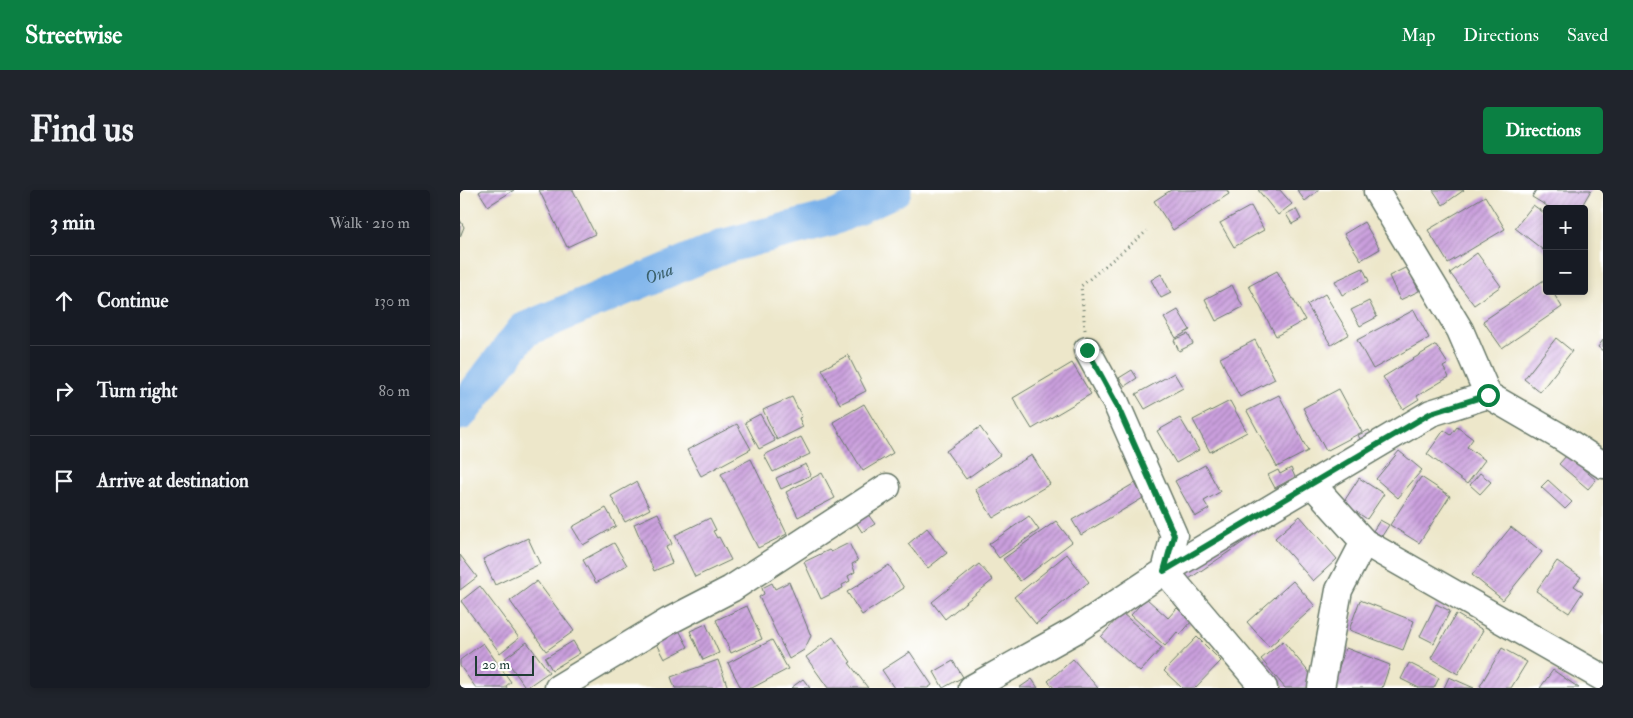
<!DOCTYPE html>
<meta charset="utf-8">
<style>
:root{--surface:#171b24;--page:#20242c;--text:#f1f3f6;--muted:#9ea1a6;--line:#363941;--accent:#0b8043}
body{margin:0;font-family:"IM FELL Double Pica",serif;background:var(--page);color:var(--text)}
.controls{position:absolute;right:15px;top:15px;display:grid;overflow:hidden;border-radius:5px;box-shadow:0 2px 8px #0003}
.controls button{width:45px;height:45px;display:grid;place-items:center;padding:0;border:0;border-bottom:1px solid var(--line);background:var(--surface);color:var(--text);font:25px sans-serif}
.scale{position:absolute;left:15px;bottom:12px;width:59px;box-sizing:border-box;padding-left:5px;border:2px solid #1f3d34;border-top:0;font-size:14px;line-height:18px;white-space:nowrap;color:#1f3d34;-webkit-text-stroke:4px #fff;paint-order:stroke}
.stop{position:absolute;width:15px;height:15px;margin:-11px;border:4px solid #0b8043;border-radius:50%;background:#fff}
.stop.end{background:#0b8043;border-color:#fff;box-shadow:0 1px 5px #0008}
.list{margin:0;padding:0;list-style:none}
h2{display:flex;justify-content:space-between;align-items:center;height:65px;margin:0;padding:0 20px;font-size:21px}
h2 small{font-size:16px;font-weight:400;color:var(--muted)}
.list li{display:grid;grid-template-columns:32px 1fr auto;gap:15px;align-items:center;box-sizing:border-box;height:90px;padding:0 20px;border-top:1px solid var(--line)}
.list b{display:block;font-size:19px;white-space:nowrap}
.list em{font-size:16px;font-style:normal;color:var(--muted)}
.icon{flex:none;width:28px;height:28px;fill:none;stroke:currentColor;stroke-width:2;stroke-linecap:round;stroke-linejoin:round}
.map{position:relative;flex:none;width:1143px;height:498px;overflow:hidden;border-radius:5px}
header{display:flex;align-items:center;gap:30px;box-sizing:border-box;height:70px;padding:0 25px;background:var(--accent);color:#fff}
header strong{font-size:24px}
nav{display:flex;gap:28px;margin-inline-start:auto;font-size:18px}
.intro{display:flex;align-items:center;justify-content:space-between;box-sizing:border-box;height:120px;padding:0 30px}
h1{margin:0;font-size:35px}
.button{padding:12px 22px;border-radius:5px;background:var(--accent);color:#fff;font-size:18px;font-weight:700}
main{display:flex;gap:30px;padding:0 30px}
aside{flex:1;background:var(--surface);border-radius:5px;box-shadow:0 2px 8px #0003}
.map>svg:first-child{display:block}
</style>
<header>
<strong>Streetwise</strong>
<nav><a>Map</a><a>Directions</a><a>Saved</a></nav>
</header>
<div class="intro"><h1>Find us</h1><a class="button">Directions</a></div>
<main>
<aside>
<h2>3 min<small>Walk · 210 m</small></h2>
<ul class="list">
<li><svg class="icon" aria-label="ahead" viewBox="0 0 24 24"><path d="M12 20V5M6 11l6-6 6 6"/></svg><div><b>Continue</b></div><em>130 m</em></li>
<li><svg class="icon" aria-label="right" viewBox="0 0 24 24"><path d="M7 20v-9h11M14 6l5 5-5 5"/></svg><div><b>Turn right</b></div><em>80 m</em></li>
<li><svg class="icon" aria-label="arrive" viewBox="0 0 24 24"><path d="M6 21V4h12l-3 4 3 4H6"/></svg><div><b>Arrive at destination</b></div></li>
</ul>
</aside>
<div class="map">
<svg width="1143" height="498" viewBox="0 0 1143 498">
<defs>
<pattern id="building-hatch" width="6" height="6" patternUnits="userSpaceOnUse" patternTransform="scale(1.25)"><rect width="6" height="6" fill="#ca9fdd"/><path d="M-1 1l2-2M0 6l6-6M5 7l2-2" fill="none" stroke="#a383b4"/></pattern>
</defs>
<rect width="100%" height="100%" fill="#fff"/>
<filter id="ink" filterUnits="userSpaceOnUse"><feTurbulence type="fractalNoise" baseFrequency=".02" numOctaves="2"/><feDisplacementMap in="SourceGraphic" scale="10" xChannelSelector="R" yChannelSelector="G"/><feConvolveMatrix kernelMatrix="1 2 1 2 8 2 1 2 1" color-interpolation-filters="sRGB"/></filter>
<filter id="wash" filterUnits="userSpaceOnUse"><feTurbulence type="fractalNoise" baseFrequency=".0096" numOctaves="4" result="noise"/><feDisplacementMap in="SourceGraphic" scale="20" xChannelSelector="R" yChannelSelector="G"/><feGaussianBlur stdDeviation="1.12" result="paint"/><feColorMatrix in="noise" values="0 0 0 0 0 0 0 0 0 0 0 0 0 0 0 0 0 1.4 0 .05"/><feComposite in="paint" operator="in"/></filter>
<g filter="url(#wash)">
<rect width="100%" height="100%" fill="#ede7ca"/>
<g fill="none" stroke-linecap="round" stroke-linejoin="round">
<path stroke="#7bb2ea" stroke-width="35" id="s1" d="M0,223L64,140L265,56L376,27L434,0"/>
</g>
<g id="blocks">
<path fill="url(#building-hatch)" d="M22,0H54L28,16L19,2Z
M79,0H113L135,44L107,57Z
M711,0H767L769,4L713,40L694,11Z
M798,0H820L832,14L818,25Z
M837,0H859L845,11Z
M973,0H1004L983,15Z
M1076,0H1131L1120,19H1092L1072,7Z
M1025,6L1045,39L988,73L968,40Z
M1073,15L1087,25V63L1055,38Z
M791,16L804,40L774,57L760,33Z
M836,19L841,29L832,34L826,24Z
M0,30L4,37L0,47Z
M904,32L920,59L901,70L884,44Z
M1017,63L1041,96L1014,115L990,83Z
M947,77L959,101L940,110L929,86Z
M903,78L909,91L882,105L875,91Z
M817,81L845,130L816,146L789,96Z
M701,84L711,103L701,108L691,90Z
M1084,90L1087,94V101H1092L1102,117L1042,158L1023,131Z
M772,95L783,117L756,131L745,109Z
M865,104L889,144L871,155L847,115Z
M909,111L917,127L900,136L891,120Z
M718,120L730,140L716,148L704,128Z
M954,120L969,148L913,179L897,150Z
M728,144L733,154L719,161L714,150Z
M1096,148L1112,161L1080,202L1064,189Z
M795,150L815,189L780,207L760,168Z
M1143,150V161L1138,157Z
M976,155L988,174L983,177L989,187L957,206L959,209L943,219L923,187Z
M388,165L406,201L380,214L362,179Z
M612,173L631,204L572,239L553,208Z
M672,180L677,188L665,196L659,188Z
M714,183L723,198L685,219L676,204Z
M879,199L902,242L866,261L843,218Z
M819,205L848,261L817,277L787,221Z
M332,207L342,227L339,228L343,237L317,250L303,220Z
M770,211L787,242L750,262L733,230Z
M404,214L433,263L403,281L373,232Z
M300,224L315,251L299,259L285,232Z
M720,228L739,260L716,273L697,241Z
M277,234L291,259L241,286L227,260Z
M520,237L540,265L506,289L486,261Z
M997,237L1013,249L1007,257L1025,270L1007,294L967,264L984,240L991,245Z
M909,240L914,250L903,255L898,245Z
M341,247L350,264L313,282L304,265Z
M939,261L962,280L938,308L916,289Z
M572,265L590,294L533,328L515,299Z
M1107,265L1136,290L1128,299L1099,274Z
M291,269L327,344L298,358L261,284Z
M346,274L351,285L321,299L316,288Z
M745,275L760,302L744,311L749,319L735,327L715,291Z
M831,278L835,287L815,298L808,285L818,280L820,284Z
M362,283L375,308L338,327L326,302Z
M1020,283L1031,292L1020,304L1010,295Z
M961,287L990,306L959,353L930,335Z
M899,288L924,304L907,329L883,313Z
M1088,290L1112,312L1105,319L1081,297Z
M176,292L190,319L165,332L151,306Z
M675,293L683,308L621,345L612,330Z
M146,318L156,336L123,355L112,337Z
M198,323L212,354L206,357L212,373L194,381L174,334Z
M407,323L415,334L402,342L395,331Z
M569,326L579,340L539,368L529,354Z
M840,326L877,369L853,391L815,348Z
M250,328L256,340L253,341L257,348L259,347L271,370L235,387L215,345Z
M920,330L929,335L922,346L913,341Z
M596,331L612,352L560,391L543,369Z
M791,334L798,342L726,391L720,383Z
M1051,337L1082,362L1043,410L1012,385Z
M467,338L487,363L468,378L448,354Z
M68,348L80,374L35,395L23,369Z
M154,353L167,375L136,393L123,370Z
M389,353L398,371L392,374L395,382L388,386L390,391L382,395L383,398L361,409L344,372L369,360L371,362Z
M607,364L629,392L576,434L554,407Z
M0,365L17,387L0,400Z
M1097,371L1121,387L1114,396L1123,402L1109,423L1076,401Z
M519,374L533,390L485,429L472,412Z
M429,375L444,398L402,425L387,402Z
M77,391L114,441L86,461L50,411Z
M833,391L855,416L809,457L787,432Z
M329,392L351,446L344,460L329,469L299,407L304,404L302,398L312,393L315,399Z
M20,396L59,448L40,463L1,411Z
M686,408L708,428L717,418L731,432L720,445L717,442L705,456L671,425Z
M900,410L954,431L943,460L889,440Z
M976,414L990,421L974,453L960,446Z
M287,416L302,449L271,463L256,430Z
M662,423L702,458L680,482L641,447Z
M996,424L1023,440L998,484L971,468Z
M246,434L259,463L243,470L230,441Z
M219,440L228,457L205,469L196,452Z
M373,447L391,472L389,473L408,498H368L346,467Z
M737,447L761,471L735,498H722L704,481Z
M312,450L328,479L292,498H281L268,473Z
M113,451L120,463L92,480L85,468Z
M823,451L856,491L847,498H825L801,469Z
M67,452L89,482L66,498L45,468Z
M23,453L51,492L46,496L47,498H16L0,476V470Z
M886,458L930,475L922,498H871Z
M1042,458L1067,472L1051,498H1023L1020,496Z
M450,462L472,495L468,498H434L422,480Z
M613,469L638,498H594L588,491Z
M258,470L268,498H215L211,487Z
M493,471L503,487L483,498L474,482Z
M949,473L979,488L974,498H959L941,489Z
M1093,480L1119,498H1080Z
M989,487L1014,498H984Z
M343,489L350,498H331Z
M572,489L578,498H559Z"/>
</g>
</g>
<g filter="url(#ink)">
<use href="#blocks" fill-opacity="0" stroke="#677868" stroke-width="1"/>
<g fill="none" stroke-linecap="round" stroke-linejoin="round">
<g stroke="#677868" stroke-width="29">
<path id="minor" d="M919,0L917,2L1000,140L1028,205L1099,246L1143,275
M627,160L656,213L714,345L705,381L804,498
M852,294L904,352L1143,488
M98,498L209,431L271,399L427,297
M512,498L616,440L705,381L971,223L1028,205
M861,498L879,400L904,352"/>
</g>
<path stroke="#677868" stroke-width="3" stroke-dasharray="1 4" stroke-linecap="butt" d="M625,140L621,96L687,41"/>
<use href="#minor" stroke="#fff" stroke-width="26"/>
</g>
</g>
<g fill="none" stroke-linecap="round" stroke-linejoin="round" filter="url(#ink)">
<path stroke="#0b8043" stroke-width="6" d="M627,160L656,213L714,345L704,381L971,223L1028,205"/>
</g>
<g text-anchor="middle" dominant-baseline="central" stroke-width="4.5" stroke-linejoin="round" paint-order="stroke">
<g font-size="18" font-style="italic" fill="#3b606b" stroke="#fff">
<text stroke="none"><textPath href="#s1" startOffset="251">Ona</textPath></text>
</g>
</g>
</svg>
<div class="controls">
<button>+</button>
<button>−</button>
</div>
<div class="scale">20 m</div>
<div class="stop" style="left:1028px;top:205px"></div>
<div class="stop end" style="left:627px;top:160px"></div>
</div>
</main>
